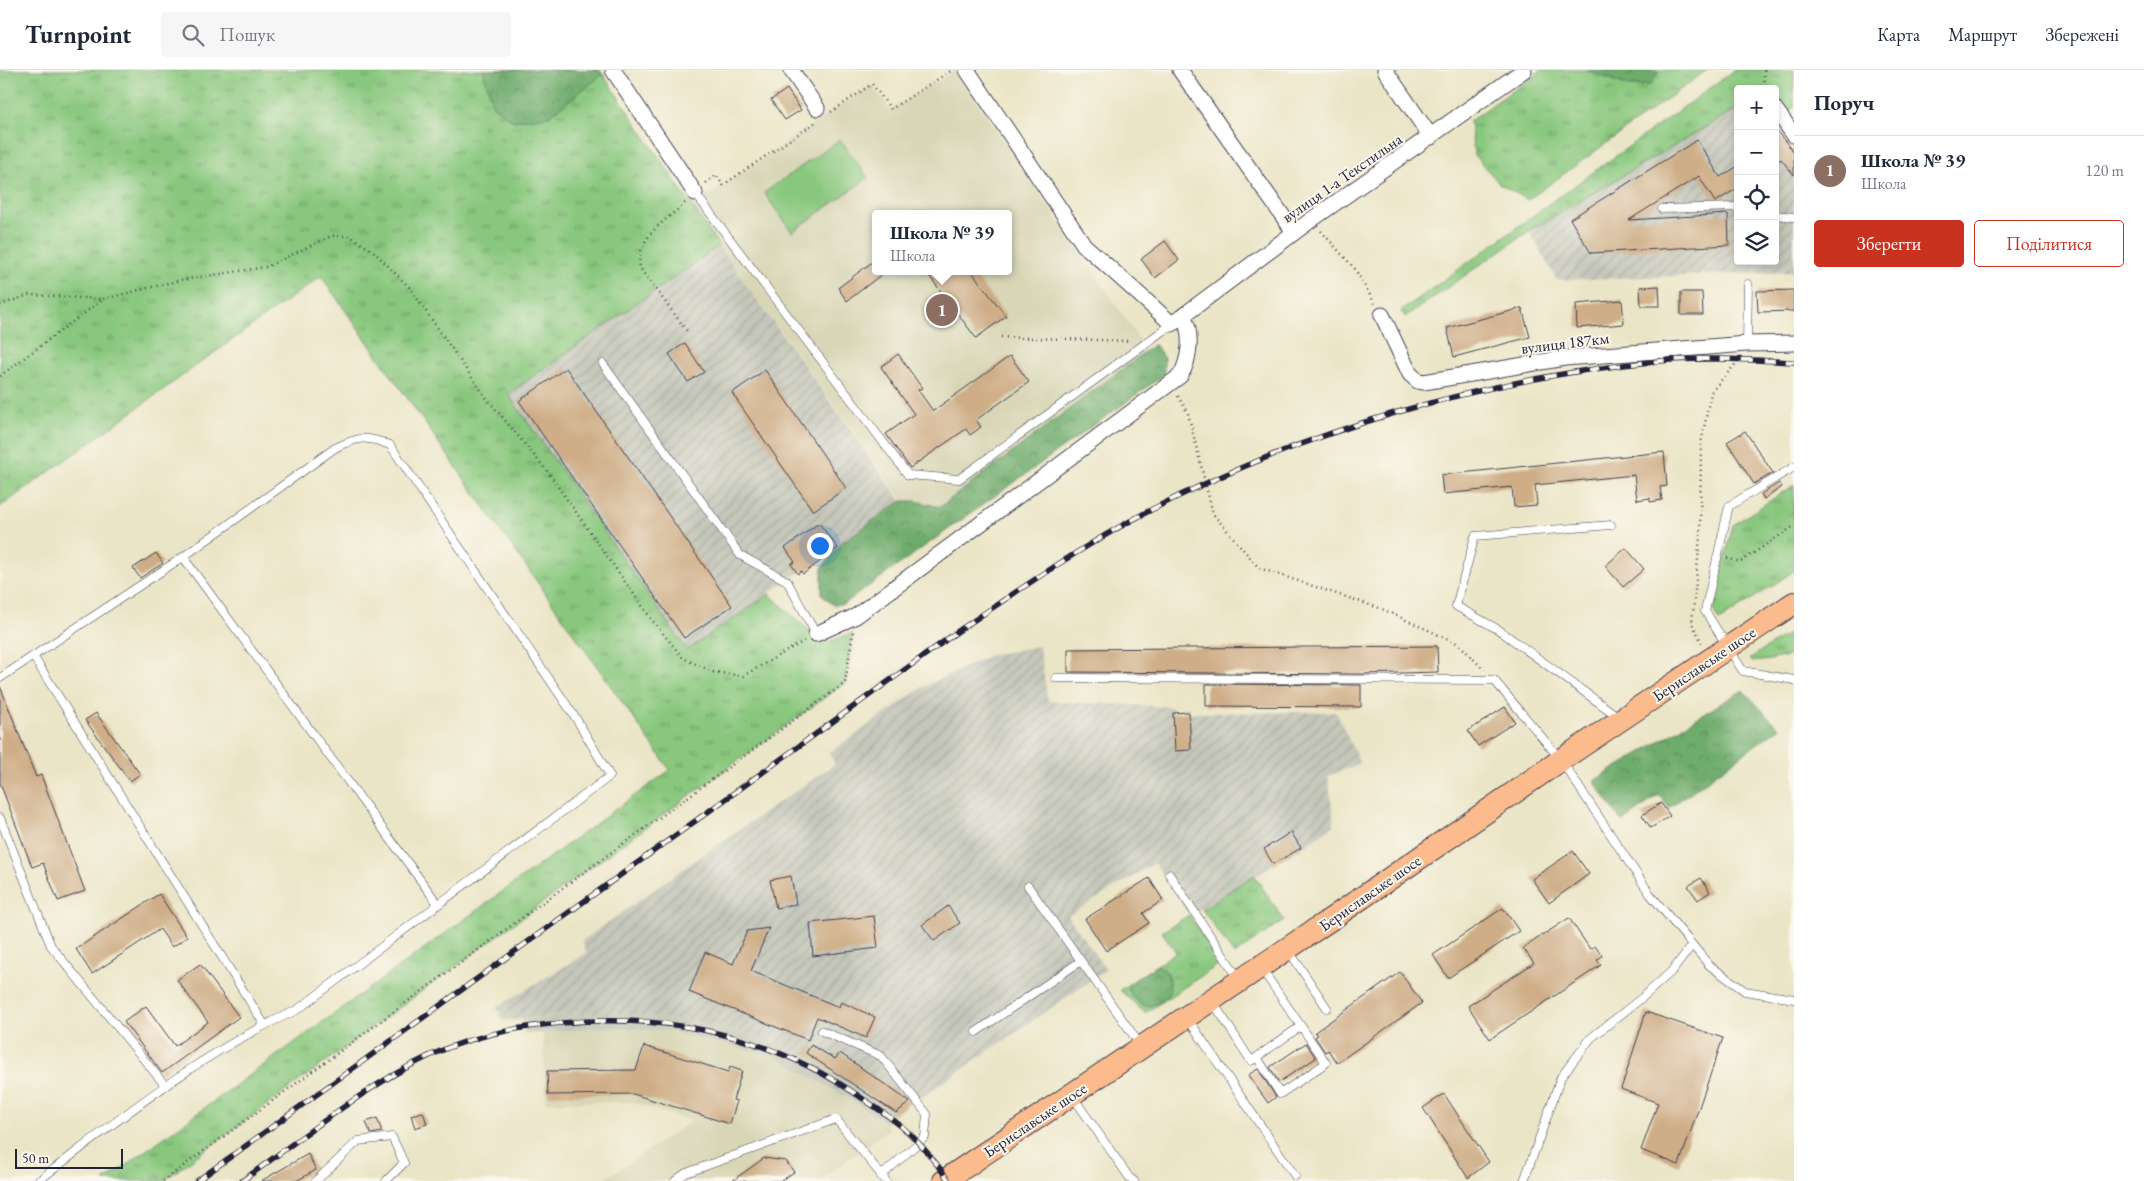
<!DOCTYPE html>
<html lang="uk">
<meta charset="utf-8">
<style>
:root{--surface:#fff;--page:#f6f6f7;--text:#1f2937;--muted:#747a83;--line:#e0e1e3;--accent:#c8321e}
body{margin:0;font-family:"EB Garamond",serif;background:var(--page);color:var(--text)}
.controls{position:absolute;right:15px;top:15px;display:grid;overflow:hidden;border-radius:5px;box-shadow:0 2px 8px #0003}
.controls button{width:45px;height:45px;display:grid;place-items:center;padding:0;border:0;border-bottom:1px solid var(--line);background:var(--surface);color:var(--text);font:25px sans-serif}
.scale{position:absolute;left:15px;bottom:12px;width:108px;box-sizing:border-box;padding-left:5px;border:2px solid #22223b;border-top:0;font-size:14px;line-height:18px;white-space:nowrap;color:#22223b;-webkit-text-stroke:4px #fbf7ec;paint-order:stroke}
.you{position:absolute;left:819px;top:475px;width:18px;height:18px;margin:-12px;border:4px solid #fff;border-radius:50%;background:#1a73e8;box-shadow:0 0 0 8px #1a73e833}
.badge{display:grid;place-items:center;width:32px;height:32px;border-radius:50%;background:var(--accent);color:#fff;font-size:16px;font-weight:700}
.pin{position:absolute;translate:-50% -50%;border:2px solid #fff;box-shadow:0 1px 5px #0006}
.popup{position:absolute;left:872px;top:140px;width:140px;height:65px;box-sizing:border-box;display:grid;place-content:center;border-radius:5px;background:var(--surface);filter:drop-shadow(0 1px 4px #0005);font-size:16px;white-space:nowrap;color:var(--muted)}
.popup b{font-size:19px;color:var(--text)}
.popup::after{content:'';position:absolute;left:50%;top:100%;margin-left:-10px;border:10px solid transparent;border-top-color:var(--surface)}
.list{margin:0;padding:0;list-style:none}
h2{display:flex;justify-content:space-between;align-items:center;height:65px;margin:0;padding:0 20px;font-size:21px}
h2 small{font-size:16px;font-weight:400;color:var(--muted)}
.list li{display:grid;grid-template-columns:32px 1fr auto;gap:15px;align-items:center;box-sizing:border-box;height:70px;padding:0 20px;border-top:1px solid var(--line)}
.list b{display:block;font-size:19px;white-space:nowrap}
.list p{margin:0;font-size:16px;white-space:nowrap;color:var(--muted)}
.list em{font-size:16px;font-style:normal;color:var(--muted)}
.actions{display:flex;gap:10px;padding:15px 20px}
.actions a{flex:1;padding:11px 0;border:1px solid var(--accent);border-radius:5px;text-align:center;font-size:18px;color:var(--accent)}
.actions .main{background:var(--accent);color:#fff}
.icon{flex:none;width:28px;height:28px;fill:none;stroke:currentColor;stroke-width:2;stroke-linecap:round;stroke-linejoin:round}
.map{position:relative;flex:none;width:1794px;height:1111px;overflow:hidden}
header{display:flex;align-items:center;gap:30px;box-sizing:border-box;height:70px;padding:0 25px;background:var(--surface);border-bottom:1px solid var(--line)}
header strong{font-size:24px}
nav{display:flex;gap:28px;margin-inline-start:auto;font-size:18px}
.search{width:350px;height:45px;background:var(--page);display:flex;align-items:center;gap:12px;box-sizing:border-box;padding:0 18px;border-radius:5px;color:var(--muted);font-size:19px}
main{display:flex}
aside{flex:1;background:var(--surface)}
.map>svg:first-child{display:block}
</style>
<header>
<strong>Turnpoint</strong>
<div class="search"><svg class="icon" aria-label="search" viewBox="0 0 24 24"><circle cx="10" cy="10" r="6"/><path d="M15 15l6 6"/></svg>Пошук</div>
<nav><a>Карта</a><a>Маршрут</a><a>Збережені</a></nav>
</header>
<main>
<div class="map">
<svg width="1794" height="1111" viewBox="0 0 1794 1111">
<defs>
<pattern id="industrial-furrows" width="10" height="10" patternUnits="userSpaceOnUse" patternTransform="scale(1.25)"><rect width="10" height="10" fill="#c4c6b9"/><path d="M-1 1l2-2M0 10L10 0M9 11l2-2" fill="none" stroke="#a8aaa0"/></pattern>
<pattern id="grass-tufts" width="24" height="20" patternUnits="userSpaceOnUse" patternTransform="scale(1.25)"><rect width="24" height="20" fill="#88c77d"/><path d="M3 7l-1-3M5 7V3M7 7l1-3M15 17l-1-3M17 17v-4M19 17l1-3" fill="none" stroke="#6fa168"/></pattern>
<pattern id="forest-crowns" width="20" height="18" patternUnits="userSpaceOnUse" patternTransform="scale(1.25)"><rect width="20" height="18" fill="#6eac6c"/><path d="M2 6a3 3 0 1 1 6 0M12 15a3 3 0 1 1 6 0" fill="none" stroke="#5a8c5a"/></pattern>
</defs>
<rect width="100%" height="100%" fill="#fbf7ec"/>
<filter id="ink" filterUnits="userSpaceOnUse"><feTurbulence type="fractalNoise" baseFrequency=".02" numOctaves="2"/><feDisplacementMap in="SourceGraphic" scale="10" xChannelSelector="R" yChannelSelector="G"/><feConvolveMatrix kernelMatrix="1 2 1 2 8 2 1 2 1" color-interpolation-filters="sRGB"/></filter>
<filter id="wash" filterUnits="userSpaceOnUse"><feTurbulence type="fractalNoise" baseFrequency=".0096" numOctaves="4" result="noise"/><feDisplacementMap in="SourceGraphic" scale="20" xChannelSelector="R" yChannelSelector="G"/><feGaussianBlur stdDeviation="1.12" result="paint"/><feColorMatrix in="noise" values="0 0 0 0 0 0 0 0 0 0 0 0 0 0 0 0 0 1.4 0 .05"/><feComposite in="paint" operator="in"/></filter>
<g filter="url(#wash)">
<rect width="100%" height="100%" fill="#ebe5c7"/>
<path fill="#d8d6b6" fill-rule="evenodd" d="M955,0L1164,305L932,471L689,134L699,126L710,124L871,15L891,40ZM876,144H1008V201H876Z
M608,957L667,961L775,986L850,1029L890,1058L820,1111H602L692,1051L633,1032H546L543,963Z"/>
<path fill="url(#industrial-furrows)" d="M1738,38V191H1775V59L1794,82V202L1557,210L1529,161Z
M719,176L901,431L687,580L508,324Z
M1039,576L1048,631L1172,637L1173,643L1336,642L1360,693L1328,706L1334,755L1301,778L1189,845L1155,793L1068,846L1106,900L922,1027L911,1032L896,1043L814,988L758,967L698,952L631,945L580,944L503,951L497,937L587,883L582,871L710,780L835,694L829,683L923,617L991,585Z"/>
<path fill="#c4c6b9" d="M580,944L631,945L698,952L758,967L814,988L896,1043L886,1054L853,1031L775,986L667,961L608,957L525,964L522,950Z"/>
<path fill="url(#grass-tufts)" stroke="#55745c" d="M0,0H600L719,176L508,324L687,580L769,524L823,573L853,563L845,613L594,795L163,1111H104L670,700L321,206L0,437Z
M1541,0H1586L1629,16L1650,15L1659,2L1658,0H1707L1528,130L1500,114L1474,85L1470,51Z
M1735,0H1794V37L1788,41L1775,25V19H1738V38L1529,161L1405,247L1401,241Z
M1794,415V501L1719,551L1713,539L1733,455Z
M1794,560V584L1770,590L1752,592L1749,589Z
M1254,805L1284,850L1234,885L1202,839Z
M1189,845L1221,893L1145,943L1120,920L1176,882L1162,862Z"/>
<path fill="url(#forest-crowns)" stroke="#486754" d="M483,0H598L602,5L549,46L513,51L493,36Z
M1586,0H1658L1659,2L1650,15L1629,16Z
M1155,274L1164,288V305L844,534L833,535L822,525V498L841,473L901,431H916L940,437Z
M1743,620L1779,658L1669,738L1659,725L1622,752L1594,711Z
M1157,895L1168,903L1170,920L1165,930L1146,937L1132,927L1127,915Z"/>
<path fill="#88c77d" stroke="#55745c" d="M840,69L868,108L792,162L764,123Z"/>
<g id="blocks">
<path fill="#cead87" d="M787,19L801,40L785,50L771,30Z
M1775,59L1794,82V105L1781,89L1775,94Z
M1697,70L1720,107L1738,96V118L1715,132L1699,106L1629,150L1728,144L1729,175L1591,183L1570,149Z
M1165,171L1179,190L1155,208L1141,189Z
M876,189V201H886L847,231L838,218Z
M938,201H971L1006,246L976,268L930,207Z
M1659,216L1660,236H1641L1640,217Z
M1794,220V241L1758,242L1757,221Z
M1681,222H1702L1703,245H1681Z
M1622,230L1624,254L1577,258L1576,234Z
M1522,238L1530,267L1454,287L1447,258Z
M685,273L704,302L688,312L669,284Z
M898,284L922,318L918,320L933,341L1010,286L1029,312L976,350L981,357L970,365L966,359L910,398L886,364L914,344L881,297Z
M566,298L732,536L684,568L519,331Z
M765,300L846,418L813,441L732,323Z
M1745,361L1773,403L1754,414L1727,372Z
M1664,382L1667,416L1660,417L1662,430L1650,432V428L1637,430L1634,405L1535,415L1537,435L1514,437L1512,417L1443,424L1441,405Z
M1779,413L1782,417L1764,429L1761,424Z
M819,453L838,478L803,504L801,501L798,504L791,494L795,492L785,478Z
M1626,478L1644,499L1623,517L1605,496Z
M156,483L163,493L140,508L133,498Z
M1437,576L1438,602L1361,604L1068,602V579Z
M1206,614L1361,615V637L1206,636Z
M0,616L36,707L41,705L85,821L58,831L43,793L32,797L0,713Z
M1505,637L1515,652L1478,676L1468,661Z
M1189,642L1191,680L1175,681L1173,643Z
M96,643L140,704L130,711L85,650Z
M1661,733L1670,746L1651,758L1642,745Z
M1291,762L1301,778L1273,794L1264,779Z
M1573,781L1589,804L1549,833L1532,809Z
M791,806L796,834L776,838L770,810Z
M1149,808L1163,830L1143,843L1149,853L1106,881L1085,849Z
M1701,808L1710,822L1698,830L1688,816Z
M159,824L187,867L172,877L160,859L92,904L76,879Z
M948,836L960,853L934,871L922,855Z
M1503,838L1519,861L1448,908L1433,885Z
M874,846L878,878L813,886L810,853Z
M1569,848L1590,879L1595,876L1602,886L1597,890L1601,895L1490,969L1468,936L1534,893L1523,878Z
M769,858L751,901L839,937L841,932L875,947L866,968L817,947L808,970L689,922L705,882L733,894L747,861Z
M200,894L239,947L162,1003L124,952L146,936L175,976L208,952L177,910Z
M1400,902L1422,933L1337,993L1328,980L1325,982L1315,967L1318,965L1315,962Z
M1646,942L1723,968L1679,1095L1641,1080L1658,1033L1621,1019Z
M1306,973L1316,988L1279,1012L1270,997Z
M811,975L835,989L840,983L910,1032L896,1043L806,983Z
M644,976L728,1002L730,997L742,1001L733,1030L737,1031L730,1054L633,1024L548,1025L547,1001L636,1000Z
M1258,999L1276,1027L1268,1033L1248,1005Z
M1444,1024L1489,1092L1468,1108L1423,1038Z
M423,1042L427,1054L415,1058L411,1045Z
M377,1048L382,1062L371,1064L366,1052Z
M308,1084L316,1100L296,1111H261Z
M764,1088L786,1091L794,1102L781,1111H732Z"/>
</g>
</g>
<g filter="url(#ink)">
<use href="#blocks" fill-opacity="0" stroke="#403f50" stroke-width="1"/>
<g fill="none" stroke-linecap="round" stroke-linejoin="round">
<g stroke="#403f50" stroke-width="9">
<path id="lane" d="M695,123L908,405L959,409L1172,254
M1662,139L1738,137
M1775,145L1794,147
M1747,274L1748,214
M603,294L740,485L787,511L816,564
M1794,397L1729,436L1705,541L1743,601L1794,610
M1611,455L1475,466L1456,536L1499,560L1620,648
M183,487L438,834
M33,586L264,954
M0,608L183,487L335,378C359,366 366,366 390,375L577,650L610,706L297,940C201,982 121,1048 38,1111
M1056,608L1494,610L1561,690L1650,824L1709,895L1745,921L1794,929
M0,748L51,876L164,1014
M1169,804L1239,909
M1028,816L1141,976
M1289,881L1327,938
M1213,932L1251,991L1257,987L1301,956L1261,898
M1188,949L1295,1106
M822,961L881,986L927,1044L925,1067L881,1106
M976,962L1081,891
M1257,987L1280,1024L1326,993L1301,956
M1073,1027L1129,1107L1134,1111
M316,1111L358,1071L392,1067L404,1093L386,1111
M675,1111L686,1103L836,1049L886,1111
M1524,1111L1561,1007L1591,968L1643,927L1673,900L1692,875"/>
</g>
<g stroke="#403f50" stroke-width="17">
<path id="street" d="M613,0L695,123
M791,0L817,38
M967,0L1084,175L1172,254L1311,150L1524,0
M1180,0L1294,162
M1385,0L1431,67
M1775,39L1794,65
M1382,245L1410,304L1418,311L1424,312L1565,288L1747,274L1794,273
M816,564L856,546L1180,306C1190,290 1193,263 1183,246"/>
</g>
<g stroke="#403f50" stroke-width="24">
<path id="primary" d="M944,1111L1334,847L1561,690L1794,533"/>
</g>
<path stroke="#403f50" stroke-width="2.5" stroke-dasharray="1 4" stroke-linecap="butt" d="M1764,0L1765,19
M831,42L872,14L891,39L952,0
M706,113L716,105L723,115L816,52
M685,133C665,152 636,166 640,198L687,261
M1321,161L1355,199L1375,234
M0,235L29,225L103,229L181,210L266,197L331,166H350L374,182L409,217L484,325L547,401L652,550L683,588L713,602L743,606L804,571
M1001,267L1131,271
M0,306L102,230
M1178,326L1188,343L1213,444L1259,498L1382,539L1459,574L1484,600
M1727,488L1740,492L1794,456
M1702,573L1692,553L1700,467L1701,374L1711,322L1739,290
M163,1111L594,795L845,613L853,562"/>
<use href="#lane" stroke="#fff" stroke-width="8"/>
<use href="#street" stroke="#fff" stroke-width="15"/>
<use href="#primary" stroke="#fbbb8d" stroke-width="22"/>
<g stroke="#22223b" stroke-width="5.5">
<path id="rail" d="M197,1111L961,559C1022,518 1082,476 1147,442C1303,361 1485,308 1660,291C1704,287 1750,290 1794,292
M242,1111C302,1068 362,1018 429,986C471,966 516,957 561,953C669,943 769,965 859,1026C876,1038 896,1050 911,1065C924,1078 938,1095 949,1111"/>
</g>
<use href="#rail" stroke="#fbf7ec" stroke-width="4" stroke-dasharray="11" stroke-linecap="butt"/>
</g>
</g>
<g text-anchor="middle" dominant-baseline="central" stroke-width="4" stroke-linejoin="round" paint-order="stroke">
<g font-size="16" fill="#22223b" stroke="#fbf7ec">
<text transform="translate(1342 108) rotate(-35)">вулиця 1-а Текстильна</text>
<text transform="translate(1565 273) rotate(-7)">вулиця 187км</text>
<text transform="translate(1704 594) rotate(-34)">Бериславське шосе</text>
<text transform="translate(1370 823) rotate(-35)">Бериславське шосе</text>
<text transform="translate(1035 1050) rotate(-34)">Бериславське шосе</text>
</g>
</g>
</svg>
<div class="controls">
<button>+</button>
<button>−</button>
<button><svg class="icon" aria-label="locate" viewBox="0 0 24 24"><circle cx="12" cy="12" r="6"/><path d="M12 2v4M12 18v4M2 12h4M18 12h4"/></svg></button>
<button><svg class="icon" aria-label="layers" viewBox="0 0 24 24"><path d="M12 4l9 5-9 5-9-5zM3 14l9 5 9-5"/></svg></button>
</div>
<div class="scale">50 m</div>
<div class="you"></div>
<div class="pin badge" style="left:942px;top:240px;background:#8d6e63">1</div>
<div class="popup"><b>Школа № 39</b>Школа</div>
</div>
<aside>
<h2>Поруч<small></small></h2>
<ul class="list">
<li><span class="badge" style="background:#8d6e63">1</span><div><b>Школа № 39</b><p>Школа</p></div><em>120 m</em></li>
</ul>
<div class="actions"><a class="main">Зберегти</a><a>Поділитися</a></div>
</aside>
</main>
